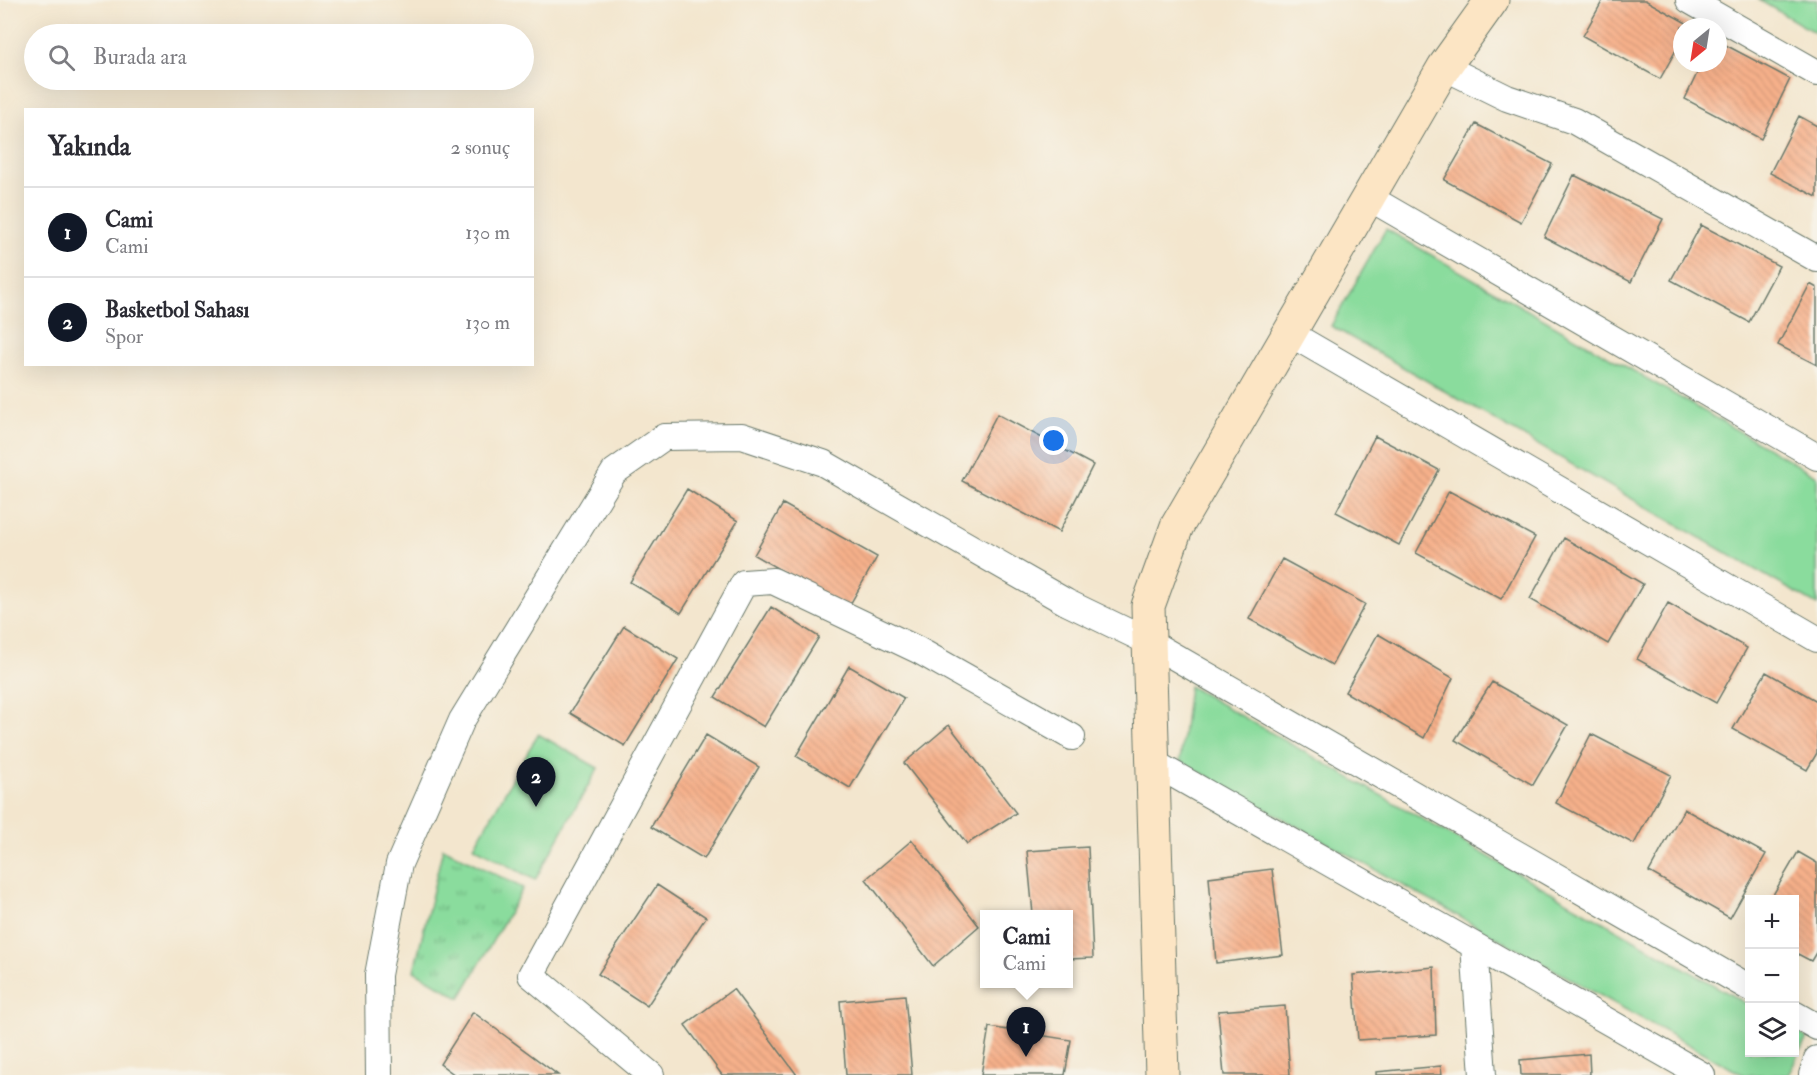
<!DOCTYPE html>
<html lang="tr">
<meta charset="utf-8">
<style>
:root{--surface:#fff;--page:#f2f2f3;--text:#2b2b33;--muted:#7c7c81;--line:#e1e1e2;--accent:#111827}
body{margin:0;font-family:"IM FELL Double Pica",serif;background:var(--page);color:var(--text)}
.controls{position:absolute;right:18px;bottom:18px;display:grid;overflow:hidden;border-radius:0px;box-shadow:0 6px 24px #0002}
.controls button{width:54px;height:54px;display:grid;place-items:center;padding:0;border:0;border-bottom:2px solid var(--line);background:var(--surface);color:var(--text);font:30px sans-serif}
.compass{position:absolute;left:1673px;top:18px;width:54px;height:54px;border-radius:50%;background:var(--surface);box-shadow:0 6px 24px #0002;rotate:210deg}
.you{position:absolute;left:1054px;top:441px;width:21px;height:21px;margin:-15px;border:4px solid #fff;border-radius:50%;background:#1a73e8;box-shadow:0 0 0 9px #1a73e833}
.badge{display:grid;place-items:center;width:39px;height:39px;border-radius:50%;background:var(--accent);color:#fff;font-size:20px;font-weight:700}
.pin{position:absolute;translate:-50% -50px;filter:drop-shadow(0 2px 3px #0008)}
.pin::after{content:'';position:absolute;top:32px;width:21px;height:18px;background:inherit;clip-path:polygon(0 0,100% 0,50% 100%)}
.popup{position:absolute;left:980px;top:910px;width:93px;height:78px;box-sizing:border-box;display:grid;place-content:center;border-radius:0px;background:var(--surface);filter:drop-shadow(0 2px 4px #0005);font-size:20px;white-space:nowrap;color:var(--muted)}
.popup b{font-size:22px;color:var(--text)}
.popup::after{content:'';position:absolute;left:50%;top:100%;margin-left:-12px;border:12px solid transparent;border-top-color:var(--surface)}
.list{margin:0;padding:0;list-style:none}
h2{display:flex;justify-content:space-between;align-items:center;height:78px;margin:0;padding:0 24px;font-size:26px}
h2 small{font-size:20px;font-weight:400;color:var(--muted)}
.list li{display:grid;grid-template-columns:39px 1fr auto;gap:18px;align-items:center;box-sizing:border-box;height:90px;padding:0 24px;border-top:2px solid var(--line)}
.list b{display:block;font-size:22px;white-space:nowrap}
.list p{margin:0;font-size:20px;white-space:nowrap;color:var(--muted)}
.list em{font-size:20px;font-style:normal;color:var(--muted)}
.icon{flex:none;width:33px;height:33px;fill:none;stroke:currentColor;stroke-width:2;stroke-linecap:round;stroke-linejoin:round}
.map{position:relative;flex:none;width:1817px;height:1075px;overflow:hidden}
.search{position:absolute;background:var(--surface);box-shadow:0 6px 24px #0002;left:24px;top:24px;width:510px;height:66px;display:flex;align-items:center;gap:15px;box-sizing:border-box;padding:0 21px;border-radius:33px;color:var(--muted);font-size:22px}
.panel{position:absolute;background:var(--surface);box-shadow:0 6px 24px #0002;left:24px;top:108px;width:510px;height:258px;border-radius:0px}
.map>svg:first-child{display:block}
</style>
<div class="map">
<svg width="1817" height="1075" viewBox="0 0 1817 1075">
<defs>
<pattern id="park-tufts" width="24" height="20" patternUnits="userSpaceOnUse" patternTransform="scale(1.5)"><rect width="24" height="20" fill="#8adc9d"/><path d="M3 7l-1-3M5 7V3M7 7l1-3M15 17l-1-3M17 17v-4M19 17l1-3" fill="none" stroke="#70b481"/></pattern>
<pattern id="building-back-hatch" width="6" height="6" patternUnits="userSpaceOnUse" patternTransform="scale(1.5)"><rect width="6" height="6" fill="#f6b08a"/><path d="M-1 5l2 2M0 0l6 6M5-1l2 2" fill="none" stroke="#d29878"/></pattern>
</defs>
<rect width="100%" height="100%" fill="#f7f3e8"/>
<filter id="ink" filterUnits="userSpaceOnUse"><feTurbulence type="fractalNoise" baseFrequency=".0167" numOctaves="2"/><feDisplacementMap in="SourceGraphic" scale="12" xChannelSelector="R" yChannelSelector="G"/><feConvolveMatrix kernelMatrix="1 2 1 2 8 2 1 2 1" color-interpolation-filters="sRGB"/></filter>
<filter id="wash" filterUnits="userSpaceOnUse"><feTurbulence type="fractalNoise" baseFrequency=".008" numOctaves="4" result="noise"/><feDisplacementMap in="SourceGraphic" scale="24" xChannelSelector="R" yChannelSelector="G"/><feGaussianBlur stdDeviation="1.35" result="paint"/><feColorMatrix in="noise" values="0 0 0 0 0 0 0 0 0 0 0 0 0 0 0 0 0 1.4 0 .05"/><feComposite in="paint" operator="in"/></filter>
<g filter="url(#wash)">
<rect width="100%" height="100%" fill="#f3e6ce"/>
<path fill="#8adc9d" stroke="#548c68" stroke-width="1.5" d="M1759,0H1817V34Z
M1386,229L1817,476V605L1331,326Z
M1189,686L1749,1005L1750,1052H1794L1795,1030L1807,1038L1788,1075H1743L1180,761Z
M538,734L598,768L535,880L474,847Z"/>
<path fill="url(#park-tufts)" stroke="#548c68" stroke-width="1.5" d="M443,848L523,888L460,998L414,971Z"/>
<g id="blocks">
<path fill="url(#building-back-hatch)" d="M1603,0H1645L1690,25L1682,27V39L1660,79L1583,36Z
M1718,41L1790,79L1761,139L1685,99L1702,63H1718Z
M1799,116L1817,126V197L1770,173Z
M1476,124L1552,164L1521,222L1444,180Z
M1574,175L1663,219L1631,282L1544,237Z
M1701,225L1779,266L1749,322L1671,280Z
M1810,284L1817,288V365L1778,345Z
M997,414L1093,465L1059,532L962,481Z
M1375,436L1439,470L1399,545L1336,512Z
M687,489L738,521L681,613L630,582Z
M1449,491L1535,537L1501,599L1416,553Z
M783,504L877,557L848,608L754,555Z
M1564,538L1643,584L1608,644L1530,599Z
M1282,559L1365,604L1332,665L1249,619Z
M1668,603L1747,648L1716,703L1637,659Z
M771,607L819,637L764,727L715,697Z
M624,626L678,659L625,746L570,713Z
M1378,634L1453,678L1424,738L1345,692Z
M849,666L904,698L850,788L796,756Z
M1766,672L1817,701V753L1807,770L1733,729Z
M1492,682L1568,725L1533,785L1455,740Z
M949,725L1016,813L967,844L904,763Z
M1591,734L1671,775L1634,844L1556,803Z
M706,735L759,767L704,859L651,827Z
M1684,809L1766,854L1730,918L1649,872Z
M912,840L979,926L933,966L866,879Z
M1088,847L1093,958L1068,959V914H1033L1027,851Z
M1798,852L1817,863V951L1811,961L1794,952V900H1770Z
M1272,869L1283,955L1216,963L1209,877Z
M657,885L706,917L647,1006L598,974Z
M1434,967L1436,1035L1358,1040L1353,975Z
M733,989L797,1075H722L685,1025Z
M905,995L912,1075H846L840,1001Z
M1285,1006L1290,1075H1224L1218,1011Z
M473,1012L558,1075H455L440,1064Z
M989,1027L1071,1040L1065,1075H981Z
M1589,1054L1590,1075H1521L1520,1060Z
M1441,1066L1442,1075H1376V1072Z"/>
</g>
</g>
<g filter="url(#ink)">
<use href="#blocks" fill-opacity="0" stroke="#69786a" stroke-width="1.5"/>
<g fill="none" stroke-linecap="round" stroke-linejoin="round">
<g stroke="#69786a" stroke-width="28">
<path id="street" d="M1689,0L1817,73
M1444,67L1507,98L1574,121L1817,259
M1368,197L1817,457
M1289,333L1817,639
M1152,762L1702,1075
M1474,945L1483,1075
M1794,1014L1817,1027
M379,1075L378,975L399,864L462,720L614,472L664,437L742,436L823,463L1066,602L1149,642L1750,988
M651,1075L531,975L744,583L773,581L918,650L1072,737
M1812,1075L1817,1059"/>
</g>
<g stroke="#69786a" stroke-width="35">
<path id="secondary" d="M1162,1075L1148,606L1177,526L1444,67L1492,0"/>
</g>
<use href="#street" stroke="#fff" stroke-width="26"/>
<use href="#secondary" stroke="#fce5c4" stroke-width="33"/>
</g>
</g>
</svg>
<div class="controls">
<button>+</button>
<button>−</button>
<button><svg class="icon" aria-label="layers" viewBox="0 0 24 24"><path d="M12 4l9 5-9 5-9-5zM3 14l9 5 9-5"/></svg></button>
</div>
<svg class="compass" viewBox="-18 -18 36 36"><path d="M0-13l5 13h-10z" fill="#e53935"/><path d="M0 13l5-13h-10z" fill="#7c7c81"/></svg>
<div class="you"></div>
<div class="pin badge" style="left:1026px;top:1057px">1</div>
<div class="popup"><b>Cami</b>Cami</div>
<div class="pin badge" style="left:536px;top:807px">2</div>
<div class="search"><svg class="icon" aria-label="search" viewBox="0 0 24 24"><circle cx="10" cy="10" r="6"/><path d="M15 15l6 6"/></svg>Burada ara</div>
<section class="panel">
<h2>Yakında<small>2 sonuç</small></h2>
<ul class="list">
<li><span class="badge">1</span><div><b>Cami</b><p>Cami</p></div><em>130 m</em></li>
<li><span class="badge">2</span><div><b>Basketbol Sahası</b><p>Spor</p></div><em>130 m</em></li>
</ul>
</section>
</div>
